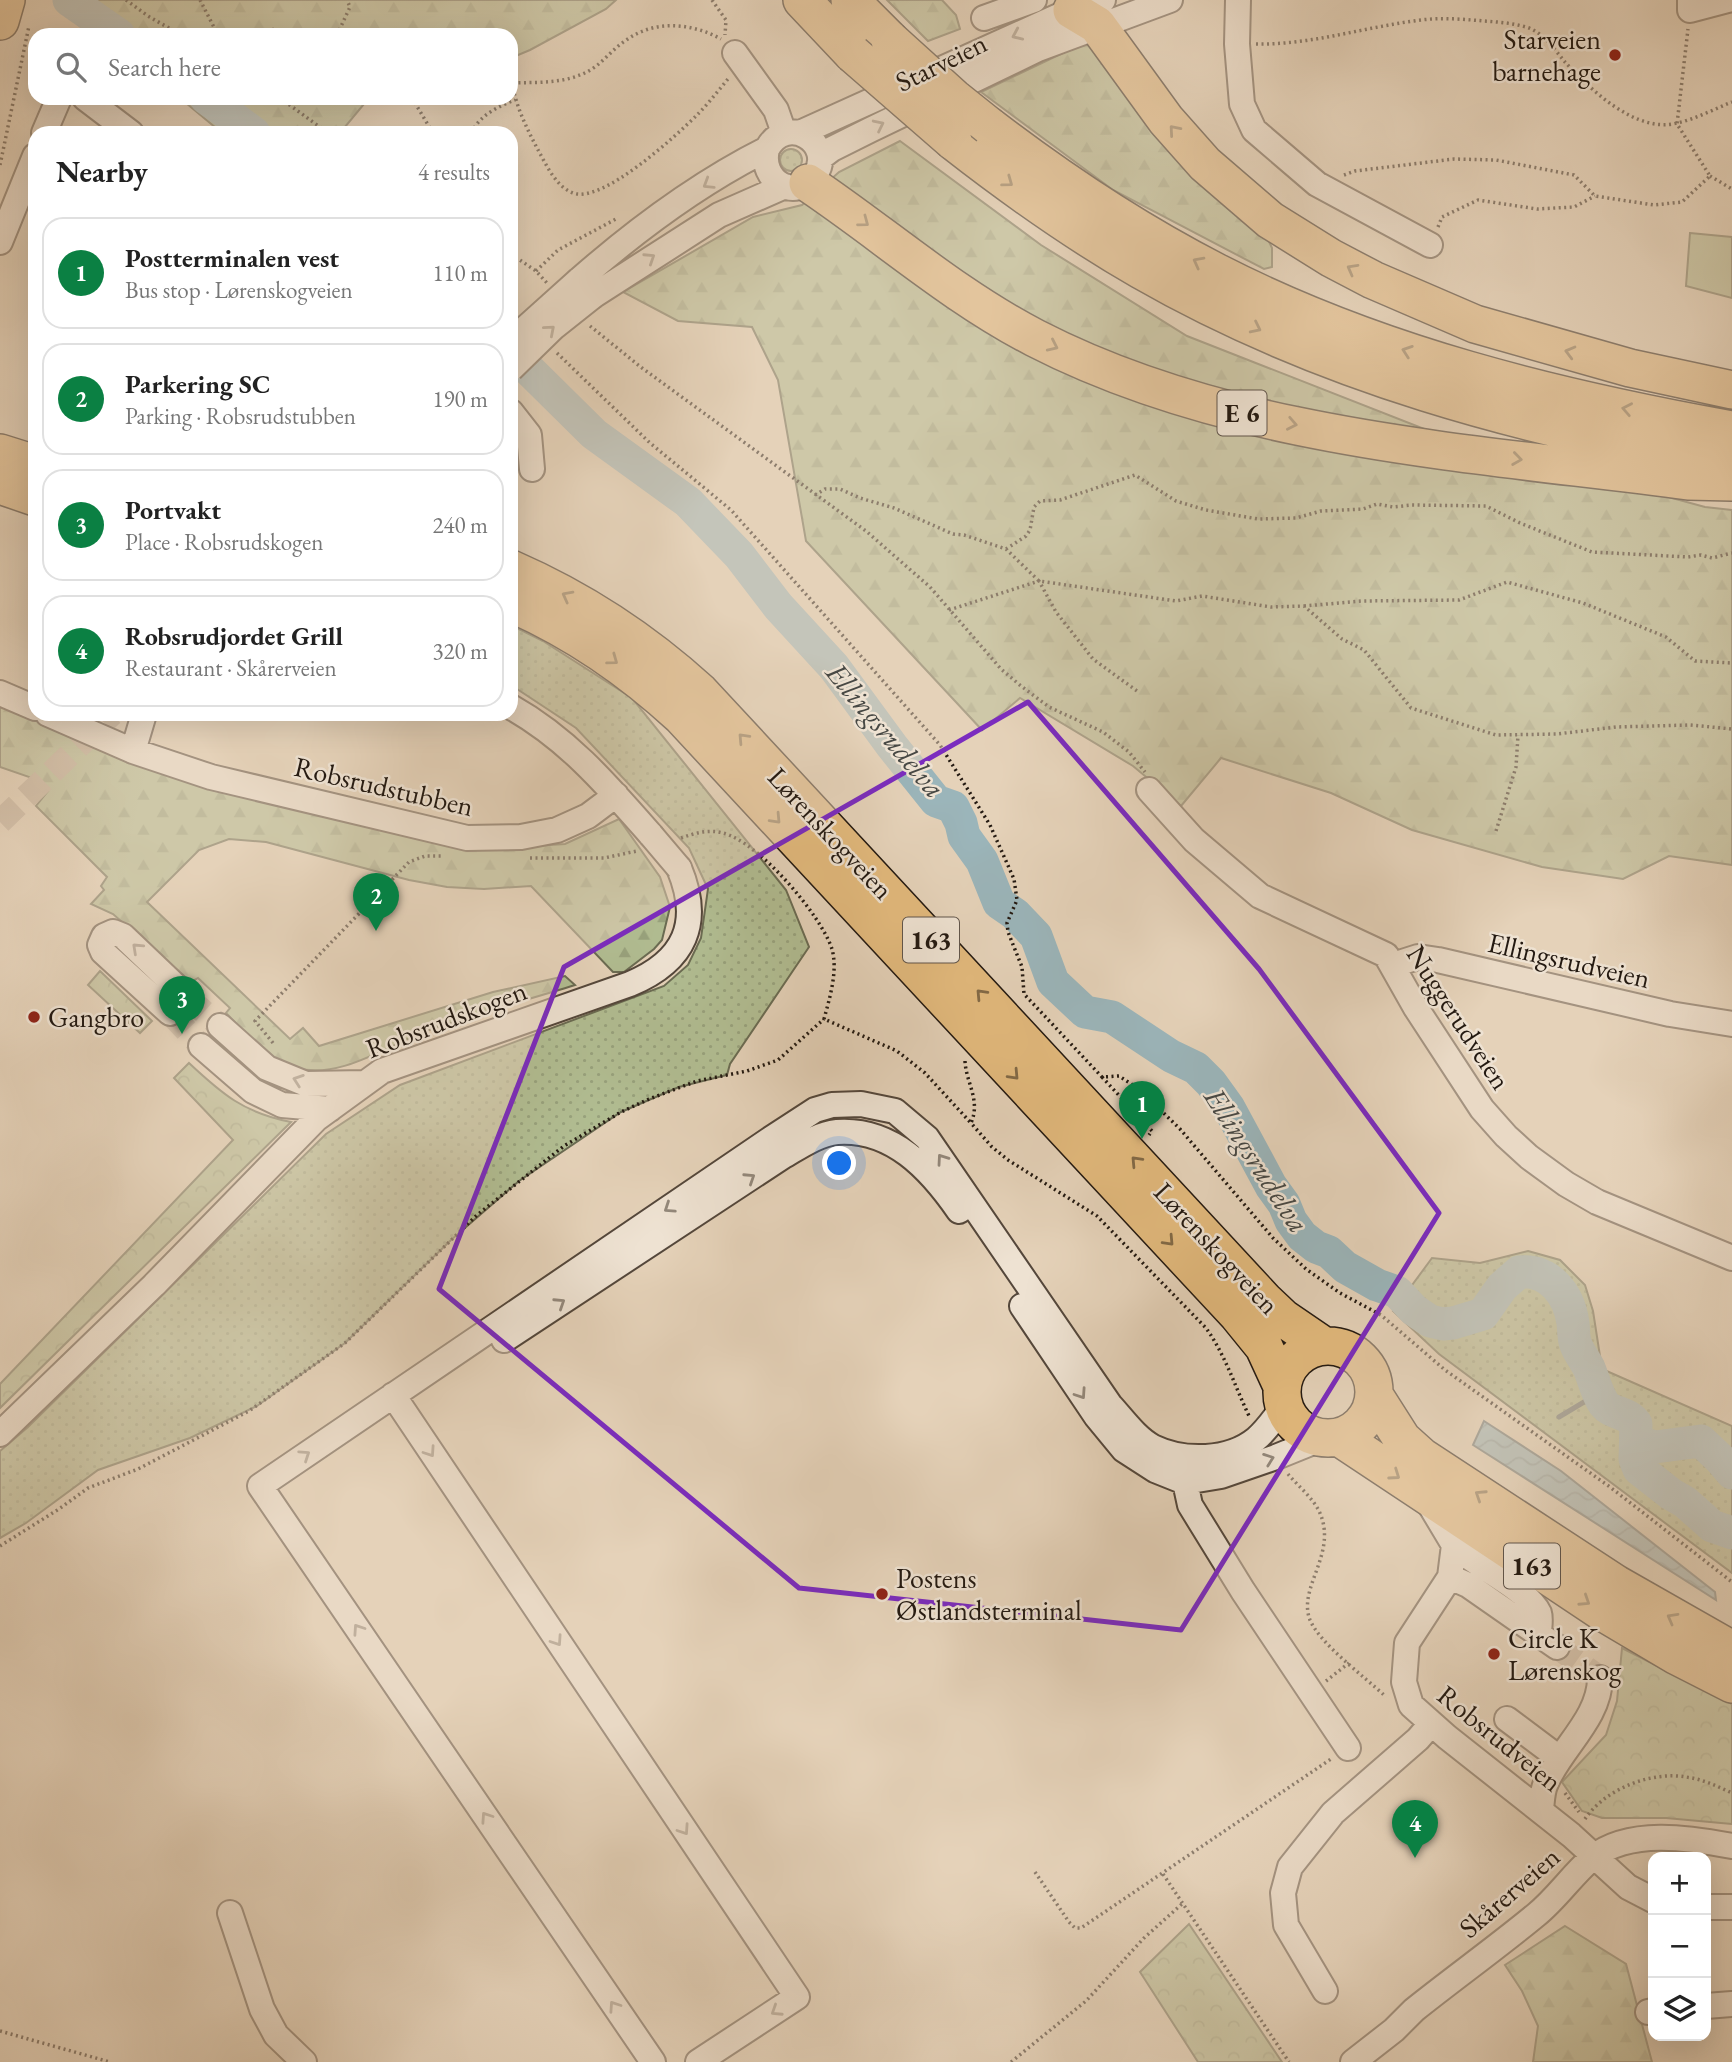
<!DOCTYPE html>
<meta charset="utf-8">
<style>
:root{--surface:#fff;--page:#f6f6f6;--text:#222;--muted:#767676;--line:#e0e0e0;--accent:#0b8043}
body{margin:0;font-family:"EB Garamond",serif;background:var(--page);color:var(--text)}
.controls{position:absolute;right:21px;bottom:21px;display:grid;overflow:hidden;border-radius:14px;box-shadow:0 7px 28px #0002}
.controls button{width:63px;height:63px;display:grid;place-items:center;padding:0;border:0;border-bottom:2px solid var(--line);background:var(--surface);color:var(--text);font:35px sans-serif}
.you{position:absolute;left:840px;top:1164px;width:24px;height:24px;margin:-18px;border:5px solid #fff;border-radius:50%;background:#1a73e8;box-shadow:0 0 0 10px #1a73e833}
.badge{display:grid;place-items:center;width:46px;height:46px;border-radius:50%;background:var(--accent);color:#fff;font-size:23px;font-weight:700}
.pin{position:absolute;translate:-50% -58px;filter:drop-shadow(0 2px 4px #0008)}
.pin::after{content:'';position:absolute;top:37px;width:24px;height:21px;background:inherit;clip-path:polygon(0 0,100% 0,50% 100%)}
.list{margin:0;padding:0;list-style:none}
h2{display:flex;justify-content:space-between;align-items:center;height:91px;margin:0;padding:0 28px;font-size:30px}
h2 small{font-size:23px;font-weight:400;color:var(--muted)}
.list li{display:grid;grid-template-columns:46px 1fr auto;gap:21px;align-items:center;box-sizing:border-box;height:112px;margin:0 14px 14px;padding:0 14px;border:2px solid var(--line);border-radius:21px}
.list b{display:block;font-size:26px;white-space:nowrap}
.list p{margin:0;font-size:23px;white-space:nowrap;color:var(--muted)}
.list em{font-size:23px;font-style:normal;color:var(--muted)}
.icon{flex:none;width:38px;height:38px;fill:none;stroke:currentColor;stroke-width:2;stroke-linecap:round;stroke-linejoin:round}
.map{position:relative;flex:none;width:1732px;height:2062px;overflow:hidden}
.search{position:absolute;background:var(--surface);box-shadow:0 7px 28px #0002;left:28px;top:28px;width:490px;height:77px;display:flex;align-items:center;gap:18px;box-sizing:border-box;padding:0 24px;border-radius:21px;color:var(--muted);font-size:26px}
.panel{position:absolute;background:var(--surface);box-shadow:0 7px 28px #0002;left:28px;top:126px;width:490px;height:595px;border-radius:21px}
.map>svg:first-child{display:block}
</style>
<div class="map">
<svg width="1732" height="2062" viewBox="0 0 1732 2062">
<defs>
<pattern id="grass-dots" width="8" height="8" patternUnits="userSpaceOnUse" patternTransform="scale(1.75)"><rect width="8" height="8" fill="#b1bd92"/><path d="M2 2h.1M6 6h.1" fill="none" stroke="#98a27d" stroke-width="1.8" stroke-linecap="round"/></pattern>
<pattern id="forest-firs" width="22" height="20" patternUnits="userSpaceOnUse" patternTransform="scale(1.75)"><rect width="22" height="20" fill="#b1bd92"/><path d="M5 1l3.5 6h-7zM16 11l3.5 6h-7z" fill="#98a27d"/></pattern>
<pattern id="park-crowns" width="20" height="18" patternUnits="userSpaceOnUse" patternTransform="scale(1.75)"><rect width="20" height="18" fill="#b1bd92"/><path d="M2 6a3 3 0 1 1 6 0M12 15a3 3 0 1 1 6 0" fill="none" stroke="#98a27d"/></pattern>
<pattern id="water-waves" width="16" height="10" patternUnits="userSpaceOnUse" patternTransform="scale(1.75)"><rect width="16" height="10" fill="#9bb5ba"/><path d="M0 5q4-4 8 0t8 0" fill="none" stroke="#859b9f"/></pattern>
</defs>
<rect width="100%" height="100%" fill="#e5d2b9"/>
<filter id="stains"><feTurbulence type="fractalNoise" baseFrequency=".00286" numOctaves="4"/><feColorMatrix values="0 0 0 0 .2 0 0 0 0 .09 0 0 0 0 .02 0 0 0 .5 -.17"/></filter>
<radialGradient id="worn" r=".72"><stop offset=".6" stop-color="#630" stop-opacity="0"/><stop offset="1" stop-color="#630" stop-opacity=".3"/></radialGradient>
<path fill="url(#grass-dots)" stroke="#6a6b52" stroke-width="2" d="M780 160a11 11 0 1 1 22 0a11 11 0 1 1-22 0Z
M511,625L543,641L632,698L786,890L809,947L730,1064L727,1075L679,1087L621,1112L519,1181L451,1240L345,1343L257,1406L190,1438L98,1470L26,1523L0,1538V1451L28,1427L326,1134L400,1085L664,986L688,965L701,938L708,889L689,848L576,728L511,685Z
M1528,1251L1560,1260L1585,1285L1593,1311L1602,1369L1732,1426V1573L1439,1354L1393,1311L1432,1258L1480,1263Z"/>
<path fill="url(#forest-firs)" stroke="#6a6b52" stroke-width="2" d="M62,0H616L606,9L530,50L511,58V35H104Z
M887,0H942L956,15L960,29L928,41Z
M1090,40L1266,235L1272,248V267L1264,269L1113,190L981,92Z
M180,98H369L340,133H222Z
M900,141L1041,245L1187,336L1437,434L1705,507L1732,510V865L1669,856L1623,879L1542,867L1412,830L1331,793L1221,758L1181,806L1133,766L1020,698L982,730L806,541L778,380L752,327L678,321L623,292L753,217L802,205L839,172Z
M0,694L214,775L501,848L565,844L619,819L660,877L670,907L662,940L654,949L624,972H613L531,886L484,889L447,887L409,880L266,842L229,839L199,850L147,902L290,1039L303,1028L319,1046L493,992L565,976L575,985C527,1000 479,1013 432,1029C390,1043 343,1080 296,1068C267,1061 246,1033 226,1013L230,1008L198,978L191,982L113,914L91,904L104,890L101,886L107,877L36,806L48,791L38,780L0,767Z
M1565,1926L1626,1964L1652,2062H1533L1538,2026L1522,1991L1505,1965Z"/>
<path fill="url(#park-crowns)" stroke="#6a6b52" stroke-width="2" d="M100,971L152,1021L140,1033L88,985Z
M189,1063C222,1094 244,1113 291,1122L0,1408V1384L233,1140L174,1078Z
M1622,1648L1732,1704V1824L1666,1818H1602L1582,1811L1562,1782L1606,1735L1617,1701Z
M1189,1924L1282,2062H1198L1140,1972Z"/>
<path fill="#b1bd92" stroke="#6a6b52" stroke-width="2" d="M1690,233L1732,237V298L1686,286Z"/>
<path fill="url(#water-waves)" stroke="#6b7776" stroke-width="2" d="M1484,1421L1561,1471L1715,1592L1716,1600L1473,1445Z"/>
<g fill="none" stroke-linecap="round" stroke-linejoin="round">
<path stroke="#6b7776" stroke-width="5" d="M1559,1417L1599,1393"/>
<path stroke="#9bb5ba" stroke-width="33" d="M69,0L119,35
M206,98L254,133
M511,352L594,434L688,502L739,555L778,606L834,667L892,746L936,801L953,807L961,823L964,836L982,861L999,903L1015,914L1036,936L1053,982L1085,1012L1112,1017L1171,1056L1196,1068L1211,1083L1229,1108L1271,1186L1284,1204L1291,1221L1302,1236L1316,1247L1329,1252L1345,1267L1377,1285L1397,1292L1414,1310L1430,1321L1443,1324L1453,1323L1483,1314L1502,1287L1519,1272C1550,1269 1569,1295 1573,1323C1574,1330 1573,1338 1576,1345C1579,1353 1585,1360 1589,1368C1594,1380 1597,1394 1604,1404C1612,1414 1628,1412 1636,1424L1635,1459L1639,1469L1671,1494L1685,1502L1712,1526L1732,1533
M1636,1442L1655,1447L1701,1441L1720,1459L1732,1473"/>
<path stroke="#bead97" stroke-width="24" stroke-dasharray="24 12" stroke-linecap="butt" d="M0,822L112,714
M186,996L220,1026
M170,1013L201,1046
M1557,1647L1600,1678"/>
<g stroke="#54473b" stroke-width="28">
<path id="minor" d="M1238,0L1237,44L1242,104L1254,130L1317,184L1430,245
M1690,0V10L1728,0
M984,18L1034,0
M735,53L776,110L784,133
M85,98L131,133
M44,133L59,98
M800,133L1072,10L1103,0
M820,158L832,149L870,130L1038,49L1170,0
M0,242L35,156
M579,280C636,230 699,183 767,149C787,112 836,144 815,175C796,203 759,181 767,149
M593,296L719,215L785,186
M511,412L529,435L532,469
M0,693L35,708
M511,707C568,739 608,786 651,835
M48,714L133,751L211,777L467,838L521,837L557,830L588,816L616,795
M133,751L144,714
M1149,790L1194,840L1260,896L1386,955L1416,1008L1482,1109L1506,1136L1529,1157L1566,1184L1597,1202L1732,1258
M1393,965L1418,957L1438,960L1670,1014L1732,1024
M170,1013L103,952L100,945L104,936L113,932L123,936L186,996
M220,1026L267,1068L306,1084L365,1083
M201,1046L253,1091L282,1105L330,1109
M1022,1306L1096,1416L1124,1450L1155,1470L1185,1482L1221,1476L1276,1457L1323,1438
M504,1340L782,1157C798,1148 817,1134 837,1132C892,1128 930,1169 959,1211
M393,1395L797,1997L698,2062
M0,1434L154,1285L316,1119L382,1071L630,984C685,961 702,923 679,868
M1186,1467L1185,1482L1190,1505L1243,1591L1348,1748
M1427,1500L1454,1545L1450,1577L1407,1643L1404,1682L1411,1705L1447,1737L1571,1835L1628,1887L1653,1900
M1454,1545C1475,1566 1528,1589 1539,1613C1541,1619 1539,1627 1539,1634
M1450,1577L1468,1585L1557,1647
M1507,1719L1559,1758
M1541,1810C1542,1801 1542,1791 1546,1783C1561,1748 1600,1718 1600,1678
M1706,1907H1732
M230,1913L262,2009L276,2035L304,2062
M1325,1991L1286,1925L1283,1893L1290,1867L1333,1813L1418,1739L1431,1724
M1706,2006L1732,2004
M1648,2012L1653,2011
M653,2062L260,1486L769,1140L815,1110L832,1105L861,1104L895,1111L927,1138L1110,1405C1123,1419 1136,1438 1153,1447C1184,1462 1229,1461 1256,1439C1267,1430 1275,1417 1284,1406
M1353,2062L1394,2030L1414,2010C1454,1978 1496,1948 1536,1915C1557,1898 1572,1875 1592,1858C1629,1828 1690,1838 1732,1846"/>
</g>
<g stroke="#231911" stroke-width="40">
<path id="highway" d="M802,0L853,54
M850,0L890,40
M1072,10L1097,25L1166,120L1205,164L1270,220L1331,258L1373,280L1475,324L1630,368L1732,390
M0,21L6,0
M989,126C1061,181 1136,231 1216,272C1378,355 1555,398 1732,430
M953,141C1013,188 1075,232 1141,270C1322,374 1524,428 1728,463
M808,183C884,234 952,295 1035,338C1233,440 1470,452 1688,481L1732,482
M0,453L35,464
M0,485L35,497
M511,569C582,600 643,640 700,692L1265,1301L1283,1318L1324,1346
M511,603C575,631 630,669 681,716L1238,1315L1264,1347L1282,1386
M1282 1392a46 46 0 1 1 92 0a46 46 0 1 1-92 0Z
M1374,1395L1402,1439L1422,1457L1616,1584L1732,1650
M1339,1437L1601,1611L1677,1656L1732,1684"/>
</g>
<path stroke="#231911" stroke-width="3.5" stroke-dasharray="2 3.5" stroke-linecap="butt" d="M126,0L148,16L181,35
M200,0L218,35
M712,0L726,20L725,35
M245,35L275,29L296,35
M337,35L350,7L347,0
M1256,44C1310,45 1361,28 1414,21C1437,17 1461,19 1484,21C1498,22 1512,23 1526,27C1543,32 1554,49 1565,62C1590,89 1636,134 1677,123C1696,119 1714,109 1732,102
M512,83C516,106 526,127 537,148C546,164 555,186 573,193C602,204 676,136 697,115C708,104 718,91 728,79
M513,83C540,82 568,84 592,69C604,61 613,49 625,41C654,19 692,23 721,39
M280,98L328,133
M412,98L433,133
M472,133C478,116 499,106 515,100
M0,165L29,26
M1344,175L1355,171L1454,159L1496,160L1574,175L1595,196L1654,205L1682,202L1710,176L1677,124L1688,29
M1710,176L1732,189
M1438,227L1442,217L1478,200L1537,209L1574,207L1595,196
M511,254L536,271L547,283
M536,271L558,250L616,219
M590,326L642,368L866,531L930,587L1001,669L1021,686L1049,707L1103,732L1129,752L1145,772
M557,353L650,443L731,510L940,745L990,825L1014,879L1017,900L1007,923L1008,932L1022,967L1024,994L1102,1077L1119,1076L1139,1089L1180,1129L1273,1238L1306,1269L1340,1293L1381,1315L1445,1370L1610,1487L1732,1582
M815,495L825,489H840L860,498L894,508L953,534L964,535L1006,549L1039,581L1176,601L1202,596L1271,607L1304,606L1342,639L1364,650L1411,708L1496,735L1557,734L1616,727L1690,725L1732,729
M1006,549L1026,536L1030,530L1034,507L1040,501L1060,500L1135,475L1176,501L1206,510L1258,519L1296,518L1321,511L1363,509L1377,504L1393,507L1412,505L1486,506L1520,523L1592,552L1688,557L1701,555L1712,558L1732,553
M1304,606L1362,601L1459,600L1507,582L1583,603L1666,637L1695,661L1732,663
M949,610L1039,581L1056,612L1093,659L1137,691
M1496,831L1516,767L1518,735
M681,838C695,833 709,829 723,833C759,842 821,915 832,949C838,971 830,997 824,1019L897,1051L925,1073L971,1123
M530,858H604L637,851
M273,1043L255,1021L409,862L425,856H442
M965,1061C966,1083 981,1100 971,1123L992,1147L1008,1160L1097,1216L1206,1328C1226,1356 1235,1387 1250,1418
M1102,1077L1152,1131L1149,1135
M1288,1474C1298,1486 1312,1497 1319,1511C1339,1553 1297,1587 1310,1620C1320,1644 1365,1677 1385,1696
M0,1546L59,1509L88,1488L138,1469L249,1411L345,1343L477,1215L564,1146L621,1112L649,1099L697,1081L747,1071L778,1060L824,1019
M1326,1681L1349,1663
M1565,1793L1579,1812
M1585,1819C1605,1789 1651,1771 1686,1777C1702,1779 1717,1786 1732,1793
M1035,1872L1069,1922L1075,1928H1081L1331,1759
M1163,1874L1289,2062
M0,2031L110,2062
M1011,2062L1086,2001L1144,1938L1183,1903"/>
<use href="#minor" stroke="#eee2d2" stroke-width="24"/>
<use href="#highway" stroke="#e2b97c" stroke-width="37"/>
<g stroke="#54473b" stroke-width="28" stroke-linecap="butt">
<path id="minor-bridge" d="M511,341L579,280
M511,369L554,327L593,296
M651,835L679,868"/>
</g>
<g stroke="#231911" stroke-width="40" stroke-linecap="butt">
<path id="highway-bridge" d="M890,40L954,98L989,126
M853,54L953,141"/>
</g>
<use href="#minor-bridge" stroke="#eee2d2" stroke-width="24"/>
<use href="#highway-bridge" stroke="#e2b97c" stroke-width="37"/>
</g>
<defs><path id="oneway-chevron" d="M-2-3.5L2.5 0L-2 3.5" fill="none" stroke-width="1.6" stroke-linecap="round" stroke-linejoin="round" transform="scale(1.75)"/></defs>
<g stroke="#93887b">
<use href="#oneway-chevron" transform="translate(1017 35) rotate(156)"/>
<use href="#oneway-chevron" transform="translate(879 125) rotate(-26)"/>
<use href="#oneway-chevron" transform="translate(708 184) rotate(148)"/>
<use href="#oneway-chevron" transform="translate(650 258) rotate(-33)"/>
<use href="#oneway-chevron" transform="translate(550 330) rotate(-41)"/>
<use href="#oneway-chevron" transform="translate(137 948) rotate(-137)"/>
<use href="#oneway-chevron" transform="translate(298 1080) rotate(-161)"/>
<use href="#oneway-chevron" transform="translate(942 1159) rotate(-125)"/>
<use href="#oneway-chevron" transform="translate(750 1178) rotate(-33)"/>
<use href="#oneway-chevron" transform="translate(669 1208) rotate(146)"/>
<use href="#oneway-chevron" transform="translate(560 1303) rotate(-33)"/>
<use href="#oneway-chevron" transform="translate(1081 1394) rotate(56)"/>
<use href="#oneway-chevron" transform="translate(430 1452) rotate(56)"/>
<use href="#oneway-chevron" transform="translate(305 1455) rotate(-34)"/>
<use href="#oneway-chevron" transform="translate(1269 1459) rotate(-20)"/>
<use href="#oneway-chevron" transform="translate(358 1629) rotate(-124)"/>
<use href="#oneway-chevron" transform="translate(557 1641) rotate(56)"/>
<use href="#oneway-chevron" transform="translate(486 1817) rotate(-124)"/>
<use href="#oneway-chevron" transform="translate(684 1830) rotate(56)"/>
<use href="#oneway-chevron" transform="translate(614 2006) rotate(-124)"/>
<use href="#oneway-chevron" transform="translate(776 2011) rotate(147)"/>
</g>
<g stroke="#826946">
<use href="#oneway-chevron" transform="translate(1174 130) rotate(-131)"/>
<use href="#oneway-chevron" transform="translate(1008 182) rotate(36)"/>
<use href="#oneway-chevron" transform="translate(864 222) rotate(37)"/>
<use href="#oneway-chevron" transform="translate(1198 262) rotate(-152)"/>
<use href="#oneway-chevron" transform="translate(1352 269) rotate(-151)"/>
<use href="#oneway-chevron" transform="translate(1256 328) rotate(26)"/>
<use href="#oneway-chevron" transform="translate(1053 346) rotate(25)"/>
<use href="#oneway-chevron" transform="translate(1407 351) rotate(-161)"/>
<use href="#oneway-chevron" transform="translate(1570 352) rotate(-165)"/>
<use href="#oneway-chevron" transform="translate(1627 409) rotate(-169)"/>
<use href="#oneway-chevron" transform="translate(1292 424) rotate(11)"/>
<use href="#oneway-chevron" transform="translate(1517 459) rotate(8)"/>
<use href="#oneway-chevron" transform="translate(567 596) rotate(-152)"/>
<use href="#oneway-chevron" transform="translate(613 660) rotate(36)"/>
<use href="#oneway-chevron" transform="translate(743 738) rotate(-133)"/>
<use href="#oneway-chevron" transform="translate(776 819) rotate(47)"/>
<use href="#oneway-chevron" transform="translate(981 994) rotate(-133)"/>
<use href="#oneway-chevron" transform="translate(1014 1075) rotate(47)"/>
<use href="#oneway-chevron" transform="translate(1136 1161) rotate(-133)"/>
<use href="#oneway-chevron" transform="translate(1169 1241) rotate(47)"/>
<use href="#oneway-chevron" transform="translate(1395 1475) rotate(35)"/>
<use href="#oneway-chevron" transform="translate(1480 1495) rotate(-147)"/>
<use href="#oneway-chevron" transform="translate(1585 1601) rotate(33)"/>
<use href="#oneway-chevron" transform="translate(1672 1618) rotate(-151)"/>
</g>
<path d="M0 0H1732V2062H0ZM1028,702L1259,969L1439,1213L1181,1630L799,1588L439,1289L564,967Z" fill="#e5d2b9" fill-opacity=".55" fill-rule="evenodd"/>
<path fill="none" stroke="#7b2cbf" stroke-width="5" stroke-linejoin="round" d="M1028,702L1259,969L1439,1213L1181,1630L799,1588L439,1289L564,967Z"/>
<g fill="#8f2418" stroke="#eee2d2" stroke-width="2.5">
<circle cx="1615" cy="55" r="7"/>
<circle cx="34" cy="1017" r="7"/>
<circle cx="882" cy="1594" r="7"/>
<circle cx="1494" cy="1654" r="7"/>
</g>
<g text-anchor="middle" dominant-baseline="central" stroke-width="5" stroke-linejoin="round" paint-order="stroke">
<g fill="#eee2d2" stroke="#60554b" stroke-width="2">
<rect x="1217.5" y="390.5" width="49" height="45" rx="5"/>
<rect x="903" y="917.5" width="56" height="45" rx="5"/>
<rect x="1504" y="1543.5" width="56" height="45" rx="5"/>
</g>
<g font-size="26" font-weight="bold" fill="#231911">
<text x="1242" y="413">E 6</text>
<text x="931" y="940">163</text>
<text x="1532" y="1566">163</text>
</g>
<g font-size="28" fill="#231911" stroke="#eee2d2" text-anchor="start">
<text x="1601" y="39" text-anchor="end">Starveien<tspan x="1601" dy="32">barnehage</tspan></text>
<text x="48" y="1017">Gangbro</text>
<text x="896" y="1578">Postens<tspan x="896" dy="32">Østlandsterminal</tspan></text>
<text x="1508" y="1638">Circle K<tspan x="1508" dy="32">Lørenskog</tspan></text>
</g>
<g font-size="28" fill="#231911" stroke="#eee2d2">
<text transform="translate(941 62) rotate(-26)">Starveien</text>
<text transform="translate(384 786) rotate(13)">Robsrudstubben</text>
<text transform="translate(831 833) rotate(47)">Lørenskogveien</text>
<text transform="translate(1569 960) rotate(13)">Ellingsrudveien</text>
<text transform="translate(1459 1017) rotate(57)">Nuggerudveien</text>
<text transform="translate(446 1019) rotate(-21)">Robsrudskogen</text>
<text transform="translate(1217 1248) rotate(47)">Lørenskogveien</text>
<text transform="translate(1500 1738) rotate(39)">Robsrudveien</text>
<text transform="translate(1509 1892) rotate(-41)">Skårerveien</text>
</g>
<g font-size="30" font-style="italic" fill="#474844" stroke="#eee2d2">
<text transform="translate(886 730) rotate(50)">Ellingsrudelva</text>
<text transform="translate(1257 1160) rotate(57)">Ellingsrudelva</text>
</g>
</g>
<rect width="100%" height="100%" filter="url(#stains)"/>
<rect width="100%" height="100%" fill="url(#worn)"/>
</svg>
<div class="controls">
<button>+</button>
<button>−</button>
<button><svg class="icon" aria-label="layers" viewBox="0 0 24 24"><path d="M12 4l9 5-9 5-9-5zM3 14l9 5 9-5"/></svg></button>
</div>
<div class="you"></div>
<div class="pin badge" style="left:1142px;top:1139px">1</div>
<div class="pin badge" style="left:376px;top:931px">2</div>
<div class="pin badge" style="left:182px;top:1034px">3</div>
<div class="pin badge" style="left:1415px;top:1858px">4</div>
<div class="search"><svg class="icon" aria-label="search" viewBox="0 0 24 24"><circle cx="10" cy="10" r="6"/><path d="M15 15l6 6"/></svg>Search here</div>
<section class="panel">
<h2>Nearby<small>4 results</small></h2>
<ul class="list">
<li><span class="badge">1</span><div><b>Postterminalen vest</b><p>Bus stop · Lørenskogveien</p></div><em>110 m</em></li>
<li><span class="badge">2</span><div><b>Parkering SC</b><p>Parking · Robsrudstubben</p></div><em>190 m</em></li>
<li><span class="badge">3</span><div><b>Portvakt</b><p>Place · Robsrudskogen</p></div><em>240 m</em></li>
<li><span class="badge">4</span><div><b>Robsrudjordet Grill</b><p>Restaurant · Skårerveien</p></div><em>320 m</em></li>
</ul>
</section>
</div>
